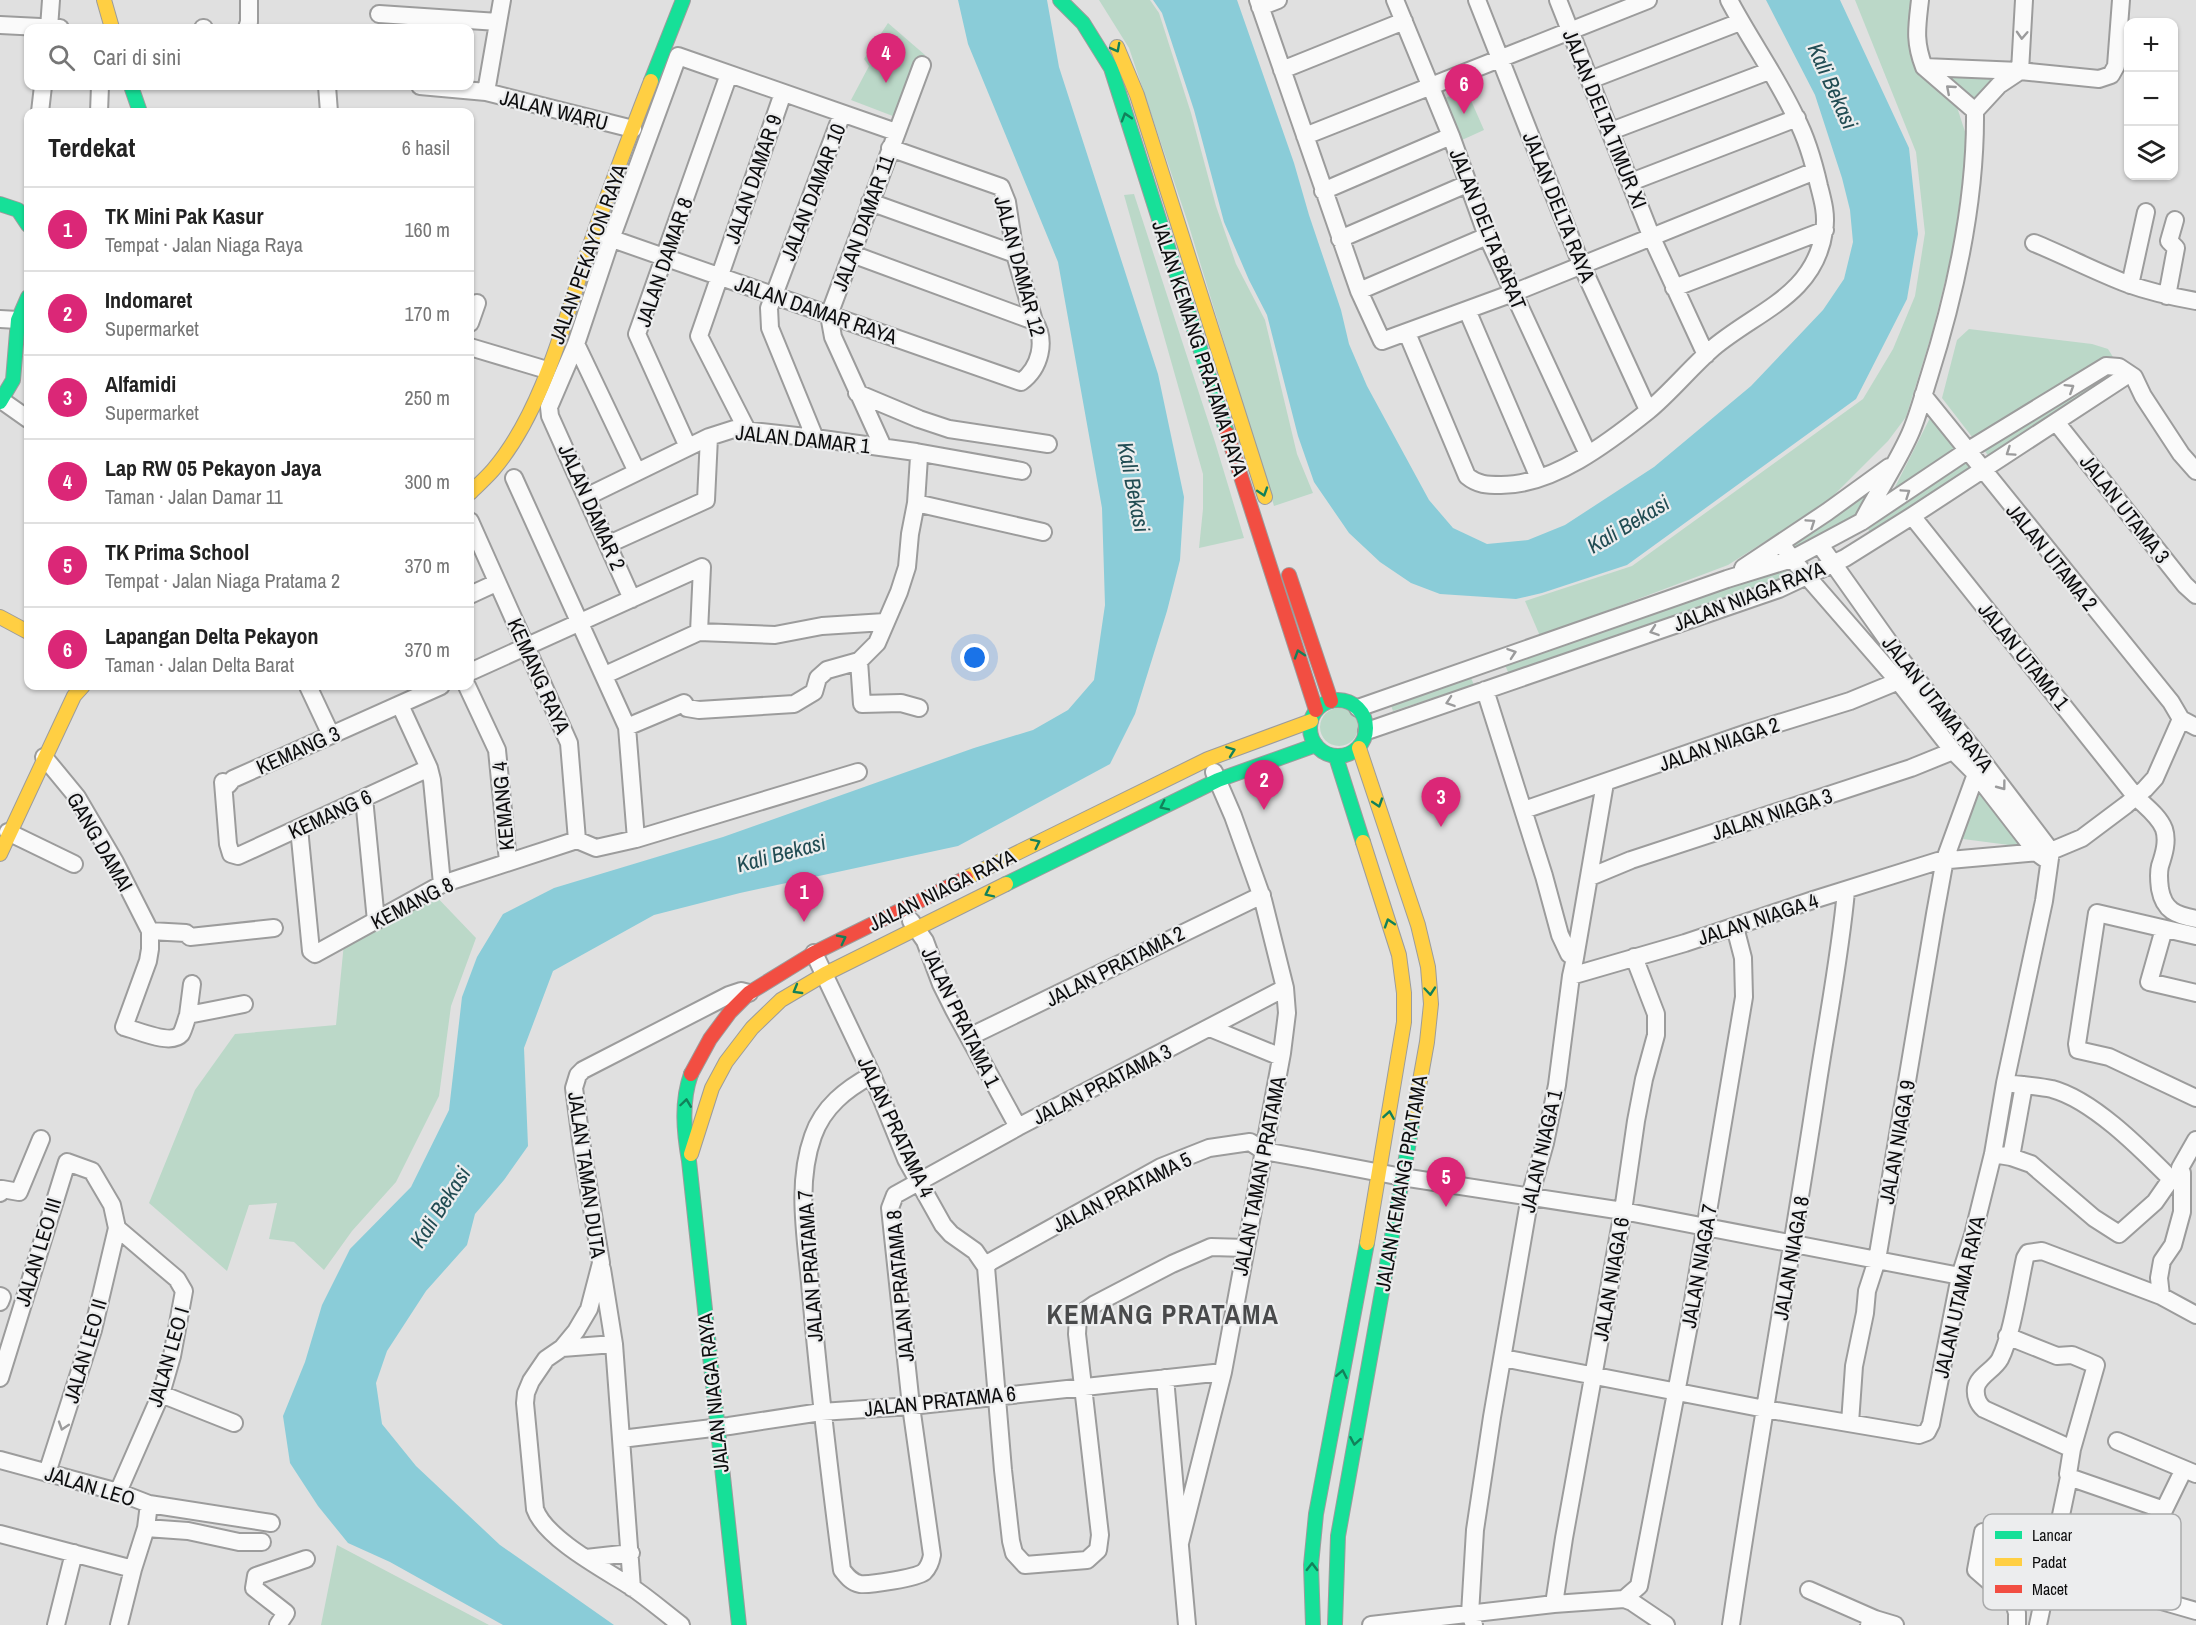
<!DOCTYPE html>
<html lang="id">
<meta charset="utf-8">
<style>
:root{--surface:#fff;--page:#f6f6f6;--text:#222;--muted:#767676;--line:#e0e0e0;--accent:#db2777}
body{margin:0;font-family:"Archivo Narrow",sans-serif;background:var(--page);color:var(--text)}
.controls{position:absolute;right:18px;top:18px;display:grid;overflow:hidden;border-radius:12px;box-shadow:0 2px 4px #0004}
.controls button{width:54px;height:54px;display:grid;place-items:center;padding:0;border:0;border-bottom:2px solid var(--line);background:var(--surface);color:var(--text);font:30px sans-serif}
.you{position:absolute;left:975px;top:658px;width:21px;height:21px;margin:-15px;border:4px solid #fff;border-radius:50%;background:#1a73e8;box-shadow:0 0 0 9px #1a73e833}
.badge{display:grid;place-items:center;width:39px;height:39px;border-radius:50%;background:var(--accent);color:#fff;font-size:20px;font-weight:700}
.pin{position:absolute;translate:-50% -50px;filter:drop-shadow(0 2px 3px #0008)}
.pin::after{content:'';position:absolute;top:32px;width:21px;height:18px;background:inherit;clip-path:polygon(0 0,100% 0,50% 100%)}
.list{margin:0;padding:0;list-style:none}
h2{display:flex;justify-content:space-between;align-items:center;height:78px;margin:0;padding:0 24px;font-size:26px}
h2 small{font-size:20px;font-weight:400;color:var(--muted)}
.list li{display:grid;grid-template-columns:39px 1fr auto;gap:18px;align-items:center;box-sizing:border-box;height:84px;padding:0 24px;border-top:2px solid var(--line)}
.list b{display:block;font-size:22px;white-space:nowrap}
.list p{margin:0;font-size:20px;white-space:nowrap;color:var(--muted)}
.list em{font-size:20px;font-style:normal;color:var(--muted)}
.icon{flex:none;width:33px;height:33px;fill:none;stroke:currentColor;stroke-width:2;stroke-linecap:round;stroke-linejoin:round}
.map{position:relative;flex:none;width:2196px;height:1625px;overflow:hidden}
.search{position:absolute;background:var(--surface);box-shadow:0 2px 4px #0004;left:24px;top:24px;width:450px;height:66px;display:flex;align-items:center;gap:15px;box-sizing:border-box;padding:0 21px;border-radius:12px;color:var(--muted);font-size:22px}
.panel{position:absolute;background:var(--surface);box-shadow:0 2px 4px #0004;left:24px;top:108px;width:450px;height:582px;border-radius:12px}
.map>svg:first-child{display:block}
</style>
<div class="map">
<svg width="2196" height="1625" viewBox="0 0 2196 1625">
<rect width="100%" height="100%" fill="#e0e0e0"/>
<path fill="#bbd8c8" d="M1099,0H1150L1159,13L1191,113L1216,206L1236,264L1265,320L1297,454L1313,493L1274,506L1188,223L1129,48Z
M1855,0H1917L1914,44L1956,104L1968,141L1953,249L1932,333L1906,417L1888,441L1826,503L1728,565L1540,636L1525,601L1632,566L1863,399L1893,349L1915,296L1925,233L1916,152Z
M888,23L925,55L898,118L851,100L869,66L864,59Z
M1942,74L1997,79L1971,104Z
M1466,89L1484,130L1462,140L1443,99Z
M1134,194L1215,442L1244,538L1199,548L1203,509V474L1124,195Z
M1969,329L2092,344L2108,349L2113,357L1976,442L1942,398L1957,340Z
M2106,375L2109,379L1990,458L1984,450Z
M1930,418L1958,450L1897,493L1894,489Z
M1966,463L1971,471L1873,537L1868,529Z
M1879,477L1868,508L1813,549L1767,561L1848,508Z
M1785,568L1789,577L1516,672H1508L1505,665L1509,657Z
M1469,673L1474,685L1393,711L1389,700Z
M1320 727a19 19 0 1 1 38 0a19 19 0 1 1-38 0Z
M1976,780L2032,848L1963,839Z
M431,891L476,938L451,1006L439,1096L396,1182L352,1231L324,1270L294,1242L269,1239L277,1203L249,1205L227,1271L149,1203L195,1090L235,1034L336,1025L344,943Z
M337,1545L489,1625H321Z"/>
<path fill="#8accd8" d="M958,0H1047L1059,67L1158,374L1184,497L1180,560L1167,611L1135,714L1110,764L958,846L740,893L654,915L553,971L524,1048L528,1146L504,1180L475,1214L467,1245L426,1291L387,1351L376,1383L382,1424L416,1466L500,1545L614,1625H503L390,1562L348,1543L318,1506L290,1463L283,1416L305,1362L322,1305L350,1249L411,1187L449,1110L462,997L477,957L503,914L554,888L723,837L974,748L1033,730L1068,710L1094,680L1105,605L1102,508L1058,262L968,44Z
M1153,0H1237L1294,163L1309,215L1341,310L1349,344L1367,386L1429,500L1453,528L1487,544L1528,540L1565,525L1654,467L1751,386L1823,310L1844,279L1853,242L1850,210L1842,178L1815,95L1766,0H1840L1909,148L1918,234L1907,299L1856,399L1627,565L1542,593L1516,599L1440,594L1411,583L1380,562L1349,533L1314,482L1298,436L1267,315L1249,280L1224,222L1194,110L1162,13Z"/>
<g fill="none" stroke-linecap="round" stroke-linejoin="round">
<g stroke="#9c9c9c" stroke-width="20">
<path id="street" d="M502,0L486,92L633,129
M1258,0L1359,291L1382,341L1513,293L1815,171
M1395,0L1451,136L1487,236L1588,454
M1477,0L1581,264L1648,410
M1558,0L1652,238L1706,355
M1920,0C1917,27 1914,41 1924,67L2020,71L2099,79L2111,75L2116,66L2121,0
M1260,7L1278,0
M379,14L498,22
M0,25L60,28
M49,28L51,0
M203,28H204
M247,28L249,22V0
M1924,67L1975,111
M1282,70L1404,21
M2020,71L2024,0
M1590,80L1740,22
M327,86L329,112
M420,86L486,92
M40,112L43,86
M99,112L100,86
M1611,131L1769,71
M1305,136L1648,0
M1631,182L1797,118
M1323,191L1451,136
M870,202L1015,254
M601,235L1021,382C1040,368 1047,341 1034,321L1015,254L1007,202L1001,187L890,148
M1340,239L1467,184
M2034,243C2066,256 2096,272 2128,284C2150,292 2173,297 2196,301
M852,254L1034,321
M2130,285L2146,212
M1674,288L1825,230
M1359,291L1487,236
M2167,296L2176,248L2169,241L2175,220
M1467,310L1539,478
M0,319L18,320
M470,323L477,303
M1407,333L1467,476C1478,485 1487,485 1501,485C1553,485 1608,443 1648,411C1671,392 1690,368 1713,348C1757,311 1815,295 1824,231C1827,216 1823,201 1819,186C1814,164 1807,139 1796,118C1777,77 1750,40 1729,0
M576,344L637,472
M470,347L547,370
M857,393L919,419L949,429L1048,444
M1923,395L2171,702L2181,719
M1,400L28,419
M2056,422L2185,585L2196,595
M747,430L699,336L783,93
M815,438L770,328L769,308L774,295L842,114
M688,447L637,334L729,74
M883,447L833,337L829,315L922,65
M916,452L1022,471
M514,478L627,727L636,839L858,772
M588,496L709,437L734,429L815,438L916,452L919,457L916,503L910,534L907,567L899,592L877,643L859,661L827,670L818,678L814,692L794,704L699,710L687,708L684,703L627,727
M916,503L1043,532
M1912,516L2136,797C2145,806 2159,816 2164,829C2168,841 2164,854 2160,866C2158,874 2159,881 2160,889C2164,911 2176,915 2196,919
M1864,518C1879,490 1897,463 1910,434C1918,416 1923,396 1929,377C1956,292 1976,200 1975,111L1999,85L2020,71
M470,521L569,743L577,840
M1781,543L1792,559L1899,682L1953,751L1976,774L2037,853L2044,858
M609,544L706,500L709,437
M1743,568L1827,512L1889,467
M470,595L496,583
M632,599L550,416L549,407L576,344L611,239L678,56L896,132
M859,661L862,704L901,703L919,708
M470,672L702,567L699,632
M605,675L699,632L775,635L822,626L885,622
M308,686L331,735
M467,686L497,750L508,861
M400,705L429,768L432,780L442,884
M1358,708L1727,579L1792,559L1861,522L1967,451L2106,366L2119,367L2134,377L2143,396L2181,454L2196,471
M2181,719L2196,727
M1367,731L1779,589L1845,558L1912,516L2129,374
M44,757L77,797L115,862L150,931V949L148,961L124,1027C137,1030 171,1046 181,1034C184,1029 186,1020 188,1015L244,1004
M429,768L238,856L231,854L228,844L223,782L228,785L233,779L441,686
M364,798L376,921
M1524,810L1747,733L1850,701L1906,678
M299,828L311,951L315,954L442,884L577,840L596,848L636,839
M8,832L74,864
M1590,877L1631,860L1911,768L1953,751
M911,921L925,941L941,984L954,1010L1018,1127
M2164,929L2149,982L2196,993
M150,931L186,933L190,937L274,928
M2196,936L2097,913L2077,1044L2078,1050L2109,1057L2196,1098
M814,953L872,1075L906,1159L943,1225L951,1234L975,1251L986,1267L1003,1470L1011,1541L1014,1553L1025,1565L1087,1560L1098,1550L1100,1535L1077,1334L1078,1316L1095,1304L1172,1264L1211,1247L1246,1248
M1575,958L1605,783
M1571,976L1685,943L1813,900L1938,861L2051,851L2082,838L2126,805L2145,789L2155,778L2181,719
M188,1015L192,984
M1210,1028L1281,1057
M969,1037L1262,895
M872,1075C846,1089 823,1107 813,1136C795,1186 807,1242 811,1294C819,1386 830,1478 842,1570C847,1576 851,1582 860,1584C870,1585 916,1578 924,1572C929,1567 931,1561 932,1555L911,1406L890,1208L895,1195L1018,1127L1285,988
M1993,1154L2011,1157L2031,1164L2094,1218L2119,1234L2155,1202L2171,1179C2141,1149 2093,1100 2052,1089C2037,1086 2021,1085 2005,1083
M2011,1157L2024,1085
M0,1193L2,1189L19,1192L41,1139
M986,1267L990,1262L1161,1167L1209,1148L1250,1142L1264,1151L1308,1159L1402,1177L1623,1211L1960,1276
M602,1269L614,1344L632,1588
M0,1296L2,1297L0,1302
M2161,1296L2159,1278L2162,1261L2173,1245L2182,1212V1173L2180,1168L2196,1140
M2007,1336L2057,1356L2072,1355L2096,1365L2072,1449L2068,1474L2069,1477L2164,1510L2139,1591L2144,1596L2196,1611
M562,1348L614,1344
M1503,1358L1765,1409L1919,1435L1927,1432L1931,1424L1960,1276L1973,1235L1993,1154L2005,1083L2044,901L2051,851L1978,755L1903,662L1820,545
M0,1378L67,1162L92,1171L112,1205L117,1228L177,1279L184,1291L172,1356L161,1394L118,1492
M1165,1378L1187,1625
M161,1394L234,1423
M1850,1423L1854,1366L1865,1313L1867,1291L1877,1260L1935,914L1945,859L1976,774
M621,1439L729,1426L821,1412L911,1406L1223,1372
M2117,1441L2196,1474
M2072,1449L1984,1409C1978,1404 1975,1396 1976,1388C1978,1376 1994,1370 2000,1359C2012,1335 2019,1285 2025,1258L2028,1253L2042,1251L2161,1296L2196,1315
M0,1460L118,1492L149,1504L271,1523
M47,1473L93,1330L117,1228
M2164,1510L2184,1469
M146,1528L188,1531L239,1542H262
M1983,1532L1976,1570L2014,1603L2017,1613V1625
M0,1534L133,1569L119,1625
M1180,1543L1223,1372L1282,1053L1287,1013L1285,988L1263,900L1233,816L1214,772
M586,1558L631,1553
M133,1569L146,1528L149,1504
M1809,1590L1875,1619
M1624,1599L1639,1586L1689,1325L1744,997L1743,958L1735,927
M1554,1604L1564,1538L1623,1211L1636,1121L1644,1079L1656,1035V1014L1634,957
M56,1625L74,1553
M278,1625L286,1613L254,1588L256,1576L306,1559
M681,1625C664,1612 648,1598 630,1586C603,1569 545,1538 535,1509L525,1403L526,1393L531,1381L546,1359L562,1348L576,1331L589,1309L601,1263L582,1148L574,1088L578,1075L583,1070L729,995L741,991L749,993
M1371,1625L1554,1604L1624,1599L1632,1602L1666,1625
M1474,1625L1470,1614L1475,1530L1492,1417L1530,1196L1545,1143L1557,1085L1571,976L1575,958L1569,954L1560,935L1544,876L1485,690
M1731,1625C1757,1446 1790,1267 1817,1088C1827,1022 1840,957 1846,891
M1869,1625L1875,1619L1895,1625
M2038,1625L2069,1477"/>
</g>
<g stroke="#9c9c9c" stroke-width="16">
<path id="fast" d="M1060,0L1083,23L1111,68L1227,433
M651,81L683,0
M131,86L140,112
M0,204L18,210L28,225
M0,402L13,380L18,320L28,297
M1310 728a28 28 0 1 1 56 0a28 28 0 1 1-56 0Z
M1336,757L1363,842
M1006,884L1218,780L1316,745
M691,1074C681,1102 684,1132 689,1161L739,1625
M1313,1625L1311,1565L1316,1514L1367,1243
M1335,1625L1338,1536L1414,1114"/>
</g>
<g stroke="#9c9c9c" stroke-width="16">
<path id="slow" d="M104,0L112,28
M1117,47L1137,95L1265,497
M470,493C477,486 486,478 493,470C544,410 565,318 590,245C609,190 630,135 651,81
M0,617L28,632
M1359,748L1418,925L1428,967L1431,1004L1427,1042L1414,1114
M1363,842L1399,955L1404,993V1022L1367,1243
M0,854L74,696L83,686
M966,878L1208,759L1311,721
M691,1154L712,1088L726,1062L752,1028L781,1000L825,974L1006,884"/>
</g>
<g stroke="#9c9c9c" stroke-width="16">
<path id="jam" d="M1227,433L1316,710
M1289,575L1331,701
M691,1074L710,1039L730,1012L749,993L814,953L966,878"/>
</g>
<use href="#street" stroke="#fafafa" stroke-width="16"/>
<use href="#fast" stroke="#16e098" stroke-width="14"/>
<use href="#slow" stroke="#ffcf43" stroke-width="14"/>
<use href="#jam" stroke="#f24e42" stroke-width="14"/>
</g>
<defs><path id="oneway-chevron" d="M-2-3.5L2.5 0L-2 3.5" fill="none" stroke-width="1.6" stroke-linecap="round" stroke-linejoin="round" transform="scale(1.5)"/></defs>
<g stroke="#9b9b9c">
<use href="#oneway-chevron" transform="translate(2022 35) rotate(93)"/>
<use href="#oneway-chevron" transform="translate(1950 89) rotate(-139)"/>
<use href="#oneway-chevron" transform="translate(2070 388) rotate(-32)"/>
<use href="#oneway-chevron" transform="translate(2010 452) rotate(146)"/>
<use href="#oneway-chevron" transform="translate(1906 493) rotate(-34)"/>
<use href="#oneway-chevron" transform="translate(1811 523) rotate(-34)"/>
<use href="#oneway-chevron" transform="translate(1654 631) rotate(161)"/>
<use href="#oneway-chevron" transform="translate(1512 653) rotate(-19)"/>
<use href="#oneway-chevron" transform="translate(1450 702) rotate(161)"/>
<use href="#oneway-chevron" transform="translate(2002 786) rotate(53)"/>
<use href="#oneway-chevron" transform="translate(63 1426) rotate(108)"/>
</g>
<g stroke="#12815a">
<use href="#oneway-chevron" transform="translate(1116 48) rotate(62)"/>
<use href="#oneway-chevron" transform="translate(1126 117) rotate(-107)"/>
<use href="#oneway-chevron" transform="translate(1263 492) rotate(72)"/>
<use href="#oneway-chevron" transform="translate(1299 654) rotate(-108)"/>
<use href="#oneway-chevron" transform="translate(1231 751) rotate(-20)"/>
<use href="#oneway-chevron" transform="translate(1378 803) rotate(72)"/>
<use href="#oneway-chevron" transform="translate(1164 806) rotate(154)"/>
<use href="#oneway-chevron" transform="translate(1036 843) rotate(-26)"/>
<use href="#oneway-chevron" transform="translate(989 893) rotate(154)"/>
<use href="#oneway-chevron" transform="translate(1389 923) rotate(-108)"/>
<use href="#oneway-chevron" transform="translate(842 939) rotate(-27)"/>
<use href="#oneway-chevron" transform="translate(797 990) rotate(150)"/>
<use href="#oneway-chevron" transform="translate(1430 991) rotate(85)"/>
<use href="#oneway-chevron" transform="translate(686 1103) rotate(-82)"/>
<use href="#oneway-chevron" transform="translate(1389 1115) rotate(-81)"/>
<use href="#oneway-chevron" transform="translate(1342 1374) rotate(-79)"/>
<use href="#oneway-chevron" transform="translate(1355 1441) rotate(100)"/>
<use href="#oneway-chevron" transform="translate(1312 1567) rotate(-89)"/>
</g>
<g text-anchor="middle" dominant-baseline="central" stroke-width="4.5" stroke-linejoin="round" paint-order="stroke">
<g font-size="21" fill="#0d0d0e" stroke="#ecedee">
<text transform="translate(554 110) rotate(14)">JALAN WARU</text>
<text transform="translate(1605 119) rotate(68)">JALAN DELTA TIMUR XI</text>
<text transform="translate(753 179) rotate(-71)">JALAN DAMAR 9</text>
<text transform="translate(813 192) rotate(-69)">JALAN DAMAR 10</text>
<text transform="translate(1559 207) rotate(68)">JALAN DELTA RAYA</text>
<text transform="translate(863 223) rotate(-70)">JALAN DAMAR 11</text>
<text transform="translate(1488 229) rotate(68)">JALAN DELTA BARAT</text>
<text transform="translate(588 254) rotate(-70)">JALAN PEKAYON RAYA</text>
<text transform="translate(664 262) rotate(-71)">JALAN DAMAR 8</text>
<text transform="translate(1020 266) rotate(75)">JALAN DAMAR 12</text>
<text transform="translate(816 310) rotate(19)">JALAN DAMAR RAYA</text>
<text transform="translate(1200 348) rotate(72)">JALAN KEMANG PRATAMA RAYA</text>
<text transform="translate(803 439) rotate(6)">JALAN DAMAR 1</text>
<text transform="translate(592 507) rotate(66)">JALAN DAMAR 2</text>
<text transform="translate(2125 509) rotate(52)">JALAN UTAMA 3</text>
<text transform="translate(2052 557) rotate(51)">JALAN UTAMA 2</text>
<text transform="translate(1749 596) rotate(-21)">JALAN NIAGA RAYA</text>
<text transform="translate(2024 656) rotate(51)">JALAN UTAMA 1</text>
<text transform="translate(539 676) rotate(66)">KEMANG RAYA</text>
<text transform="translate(1938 704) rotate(52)">JALAN UTAMA RAYA</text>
<text transform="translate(1719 744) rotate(-19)">JALAN NIAGA 2</text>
<text transform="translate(298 750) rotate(-24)">KEMANG 3</text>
<text transform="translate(503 806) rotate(-95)">KEMANG 4</text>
<text transform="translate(330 814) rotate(-25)">KEMANG 6</text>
<text transform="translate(1772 814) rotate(-18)">JALAN NIAGA 3</text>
<text transform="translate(100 842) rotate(60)">GANG DAMAI</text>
<text transform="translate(942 890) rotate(-26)">JALAN NIAGA RAYA</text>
<text transform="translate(412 903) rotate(-27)">KEMANG 8</text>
<text transform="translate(1758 919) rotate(-18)">JALAN NIAGA 4</text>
<text transform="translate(1115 966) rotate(-27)">JALAN PRATAMA 2</text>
<text transform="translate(961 1017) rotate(64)">JALAN PRATAMA 1</text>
<text transform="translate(1102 1084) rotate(-27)">JALAN PRATAMA 3</text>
<text transform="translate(896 1127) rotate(65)">JALAN PRATAMA 4</text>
<text transform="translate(1897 1142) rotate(-80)">JALAN NIAGA 9</text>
<text transform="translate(1541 1151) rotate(-77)">JALAN NIAGA 1</text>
<text transform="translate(587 1175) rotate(82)">JALAN TAMAN DUTA</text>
<text transform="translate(1259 1176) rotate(-79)">JALAN TAMAN PRATAMA</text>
<text transform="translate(1401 1183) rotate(-80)">JALAN KEMANG PRATAMA</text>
<text transform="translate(1122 1192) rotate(-27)">JALAN PRATAMA 5</text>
<text transform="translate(38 1252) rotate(-73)">JALAN LEO III</text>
<text transform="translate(1791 1258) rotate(-80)">JALAN NIAGA 8</text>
<text transform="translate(810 1266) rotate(-94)">JALAN PRATAMA 7</text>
<text transform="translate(1699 1266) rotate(-80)">JALAN NIAGA 7</text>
<text transform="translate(1611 1279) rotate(-80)">JALAN NIAGA 6</text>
<text transform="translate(900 1286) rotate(-95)">JALAN PRATAMA 8</text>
<text transform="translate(1959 1297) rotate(-77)">JALAN UTAMA RAYA</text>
<text transform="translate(85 1351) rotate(-74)">JALAN LEO II</text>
<text transform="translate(168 1357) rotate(-74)">JALAN LEO I</text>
<text transform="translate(713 1393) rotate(-96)">JALAN NIAGA RAYA</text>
<text transform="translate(940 1401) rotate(-6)">JALAN PRATAMA 6</text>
<text transform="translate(90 1486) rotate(17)">JALAN LEO</text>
</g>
<g font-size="22" font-style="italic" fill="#214c53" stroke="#ecedee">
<text transform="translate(1833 86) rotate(66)">Kali Bekasi</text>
<text transform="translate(1134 487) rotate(79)">Kali Bekasi</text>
<text transform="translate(1628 524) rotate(-31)">Kali Bekasi</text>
<text transform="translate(781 853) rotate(-15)">Kali Bekasi</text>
<text transform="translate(440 1207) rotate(-57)">Kali Bekasi</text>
</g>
<g font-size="27" font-weight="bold" letter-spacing="1.5" fill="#494a4b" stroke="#ecedee">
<text x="1163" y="1314">KEMANG PRATAMA</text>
</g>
</g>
<rect x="1983" y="1514" width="198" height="96" rx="9" fill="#ecedee" stroke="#a9aaab" stroke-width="1.5"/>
<rect x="1995" y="1531" width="27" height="8" fill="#16e098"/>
<rect x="1995" y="1558" width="27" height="8" fill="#ffcf43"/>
<rect x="1995" y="1585" width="27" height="8" fill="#f24e42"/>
<g font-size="16" fill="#0d0d0e">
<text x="2032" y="1541">Lancar</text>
<text x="2032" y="1568">Padat</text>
<text x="2032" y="1595">Macet</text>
</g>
</svg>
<div class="controls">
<button>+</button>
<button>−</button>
<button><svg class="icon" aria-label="layers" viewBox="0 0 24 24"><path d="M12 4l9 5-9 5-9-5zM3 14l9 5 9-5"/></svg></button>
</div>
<div class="you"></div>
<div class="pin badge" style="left:804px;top:922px">1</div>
<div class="pin badge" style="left:1264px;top:810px">2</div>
<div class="pin badge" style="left:1441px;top:827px">3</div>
<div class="pin badge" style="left:886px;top:83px">4</div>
<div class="pin badge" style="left:1446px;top:1207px">5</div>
<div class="pin badge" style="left:1464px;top:114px">6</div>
<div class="search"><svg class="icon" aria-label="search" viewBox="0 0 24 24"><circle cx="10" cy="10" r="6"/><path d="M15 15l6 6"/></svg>Cari di sini</div>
<section class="panel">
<h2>Terdekat<small>6 hasil</small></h2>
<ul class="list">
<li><span class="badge">1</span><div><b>TK Mini Pak Kasur</b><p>Tempat · Jalan Niaga Raya</p></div><em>160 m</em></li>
<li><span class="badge">2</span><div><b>Indomaret</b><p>Supermarket</p></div><em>170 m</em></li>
<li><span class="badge">3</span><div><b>Alfamidi</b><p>Supermarket</p></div><em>250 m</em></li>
<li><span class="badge">4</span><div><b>Lap RW 05 Pekayon Jaya</b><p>Taman · Jalan Damar 11</p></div><em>300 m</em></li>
<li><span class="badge">5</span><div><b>TK Prima School</b><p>Tempat · Jalan Niaga Pratama 2</p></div><em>370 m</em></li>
<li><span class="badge">6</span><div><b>Lapangan Delta Pekayon</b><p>Taman · Jalan Delta Barat</p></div><em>370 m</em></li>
</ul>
</section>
</div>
